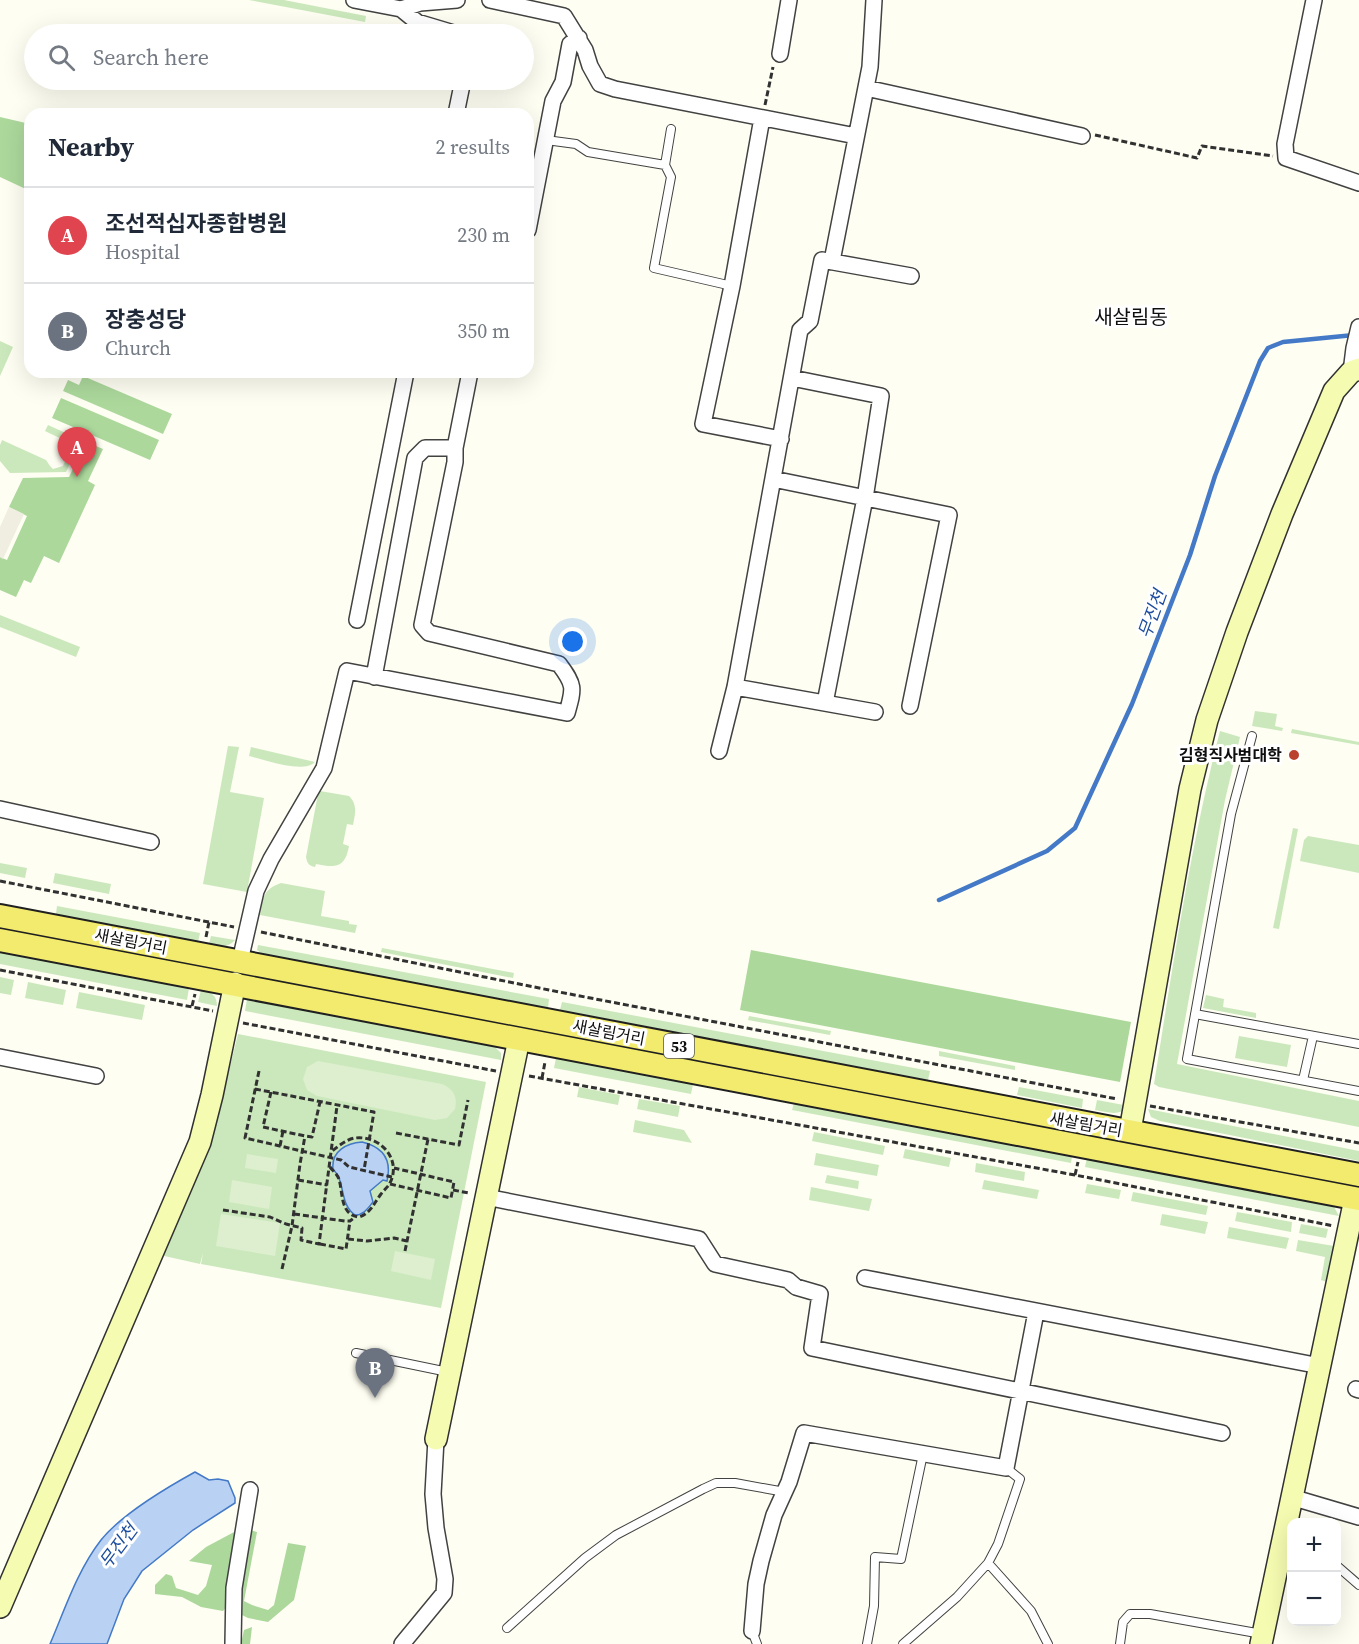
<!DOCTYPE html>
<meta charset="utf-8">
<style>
:root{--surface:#fff;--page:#f6f6f7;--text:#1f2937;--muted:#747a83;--line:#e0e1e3;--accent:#2563eb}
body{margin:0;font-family:"Source Serif 4","Noto Sans KR",serif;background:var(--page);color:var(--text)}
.controls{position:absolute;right:18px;bottom:18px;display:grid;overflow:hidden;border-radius:12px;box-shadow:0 6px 24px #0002}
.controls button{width:54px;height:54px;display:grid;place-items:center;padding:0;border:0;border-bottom:2px solid var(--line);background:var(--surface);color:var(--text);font:30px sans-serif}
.you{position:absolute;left:573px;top:642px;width:21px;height:21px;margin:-15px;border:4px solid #fff;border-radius:50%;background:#1a73e8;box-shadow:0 0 0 9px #1a73e833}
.badge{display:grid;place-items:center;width:39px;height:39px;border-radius:50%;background:var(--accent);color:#fff;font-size:20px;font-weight:700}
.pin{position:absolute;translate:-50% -50px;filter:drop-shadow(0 2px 3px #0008)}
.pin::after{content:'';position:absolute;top:32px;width:21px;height:18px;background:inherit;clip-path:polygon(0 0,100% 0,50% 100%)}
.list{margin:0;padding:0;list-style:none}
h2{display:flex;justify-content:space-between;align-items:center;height:78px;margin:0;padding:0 24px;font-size:26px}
h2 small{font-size:20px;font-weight:400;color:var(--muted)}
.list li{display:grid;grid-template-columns:39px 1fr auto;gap:18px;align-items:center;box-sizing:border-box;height:96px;padding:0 24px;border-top:2px solid var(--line)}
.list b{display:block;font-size:22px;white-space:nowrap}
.list p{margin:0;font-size:20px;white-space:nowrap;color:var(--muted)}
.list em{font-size:20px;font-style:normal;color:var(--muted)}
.icon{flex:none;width:33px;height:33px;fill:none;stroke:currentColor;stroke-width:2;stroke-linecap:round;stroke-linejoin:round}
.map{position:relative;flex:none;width:1359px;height:1644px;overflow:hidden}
.search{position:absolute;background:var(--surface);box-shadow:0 6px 24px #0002;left:24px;top:24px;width:510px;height:66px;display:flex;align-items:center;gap:15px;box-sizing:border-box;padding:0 21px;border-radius:33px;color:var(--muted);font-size:22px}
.panel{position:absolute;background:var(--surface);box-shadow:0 6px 24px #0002;left:24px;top:108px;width:510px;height:270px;border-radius:18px}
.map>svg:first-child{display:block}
</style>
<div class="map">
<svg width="1359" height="1644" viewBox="0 0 1359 1644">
<rect width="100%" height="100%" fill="#fefef2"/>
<path fill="#cbe8bc" d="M249,0H284L366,16L365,22Z
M0,341L13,347L0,376Z
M48,425L81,440L66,472L10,473L0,461V445L2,440L46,460L50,466L53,469L63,466L72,444L45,431Z
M0,615L80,647L76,657L0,627Z
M1255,711L1277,714L1275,726L1283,728L1282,731L1252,726Z
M1292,729L1359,742V745L1291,733Z
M1220,731L1240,737L1225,800L1177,1064L1359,1101V1127L1159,1087L1154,1084C1173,966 1190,847 1220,731Z
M228,746L239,747L230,792L264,798L247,892L203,884Z
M251,747L315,762C303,774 265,760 249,756Z
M320,791L349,796C358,805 355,814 353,825L347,824L343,844L349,846C345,868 336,868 316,864L315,867C309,866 307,863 306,857L318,794Z
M1293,828L1298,829L1279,929L1273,928Z
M1308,836L1359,845V873L1300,861L1304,840Z
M0,863L27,868L25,878L0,873Z
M55,873L111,884L109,894L53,883Z
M281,883L325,891L321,916L349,921V924L357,925L355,933L260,915C263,898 263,889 281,883Z
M57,906L200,933L198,942L56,914Z
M211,936L235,940C227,949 219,946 209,944Z
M258,945L549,999L548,1008L262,954L257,950Z
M382,948L514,973L513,978L381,952Z
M0,952L189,988L187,1000L0,964Z
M0,977L14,980L11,995L0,993Z
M28,982L66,990L63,1005L25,998Z
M201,990C210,992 217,994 217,1006L198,1002Z
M79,992L145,1005L142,1020L76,1008Z
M1206,995L1224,999L1223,1007L1256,1013V1018L1203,1008Z
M247,999L495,1047L501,1053V1060L245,1011Z
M562,1002L930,1071L928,1080L560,1010Z
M749,1016L831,1031L830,1035L748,1020Z
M238,1034L486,1082L441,1308L201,1264L203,1253L200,1264L160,1255L202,1166L212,1139Z
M1239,1036L1291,1045L1287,1067L1235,1058Z
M939,1051L1015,1066V1070L939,1056Z
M556,1058L693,1084L691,1094L554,1068Z
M579,1087L620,1095L618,1105L577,1097Z
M1019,1087L1083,1099L1082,1108L1017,1095Z
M639,1099L680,1106L678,1117L637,1109Z
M1097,1100L1129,1106C1119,1117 1108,1112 1095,1110Z
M794,1103L1072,1156L1071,1163L792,1110Z
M1148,1109L1359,1151V1161L1160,1121L1151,1117Z
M635,1120L684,1130L692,1143L633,1132Z
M814,1132L885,1146L883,1155L812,1141Z
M905,1149L951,1158L949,1167L903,1158Z
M816,1153L879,1165L877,1176L814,1165Z
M1087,1158L1333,1205L1339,1216L1085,1167Z
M976,1163L1025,1172L1024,1181L975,1172Z
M827,1175L859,1181L858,1189L825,1183Z
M984,1180L1039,1190L1037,1199L982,1189Z
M1087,1184L1121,1190L1119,1199L1085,1193Z
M811,1187L872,1199L869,1211L809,1200Z
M1133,1192L1208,1206L1206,1215L1131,1201Z
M1237,1212L1292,1222L1291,1232L1235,1221Z
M1162,1214L1208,1222L1205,1234L1160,1225Z
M1301,1224L1328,1229L1326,1238L1299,1233Z
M1229,1227L1289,1238L1286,1249L1227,1238Z
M1298,1240L1334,1246L1327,1282L1321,1280L1325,1257L1296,1251Z"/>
<path fill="#acd89c" d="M0,117L30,124V191L0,177Z
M83,376L172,414L163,434L63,391L68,380L79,385Z
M61,398L159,440L150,460L52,418Z
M86,442L103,449L88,481L95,485L59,563L44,556L31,583L24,580L16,597L0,590V557L7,560L27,516L9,507L23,478L69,477Z
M751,950L1131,1022L1120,1082L740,1010Z
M250,1530L257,1532L244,1601L252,1605L268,1610L274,1605L288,1543L306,1546L294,1600L268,1622L248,1618L238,1613L236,1598Z
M236,1531L228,1605L223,1611L201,1607L182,1597L155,1594V1585L166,1574L172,1576L176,1588L198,1595L206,1586L212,1565L189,1561L206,1547Z
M252,1627L250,1644H241L244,1630Z"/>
<path fill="#ddefce" d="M318,1061L442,1084C453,1089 458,1096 455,1109L447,1118L435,1120L317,1096L307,1090L303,1079L307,1067Z
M247,1154L278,1159L276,1173L245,1168Z
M232,1180L272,1187L269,1209L229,1202Z
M221,1214L280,1223L275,1256L216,1246Z
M395,1251L435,1259L431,1280L391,1271Z"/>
<path fill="#efeee0" d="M9,507L24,514L3,559L0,557V527Z"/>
<path fill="#b9d2f4" stroke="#4379c7" stroke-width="1.5" d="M362,1142C383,1147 392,1160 387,1181L383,1180L370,1191L373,1202C368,1208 364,1215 355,1215C339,1204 346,1182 333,1169C331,1151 347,1143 362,1142Z
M195,1472L209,1480L218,1479L228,1481L235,1498V1503L193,1530L142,1571L124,1599L107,1644H50C65,1609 77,1571 101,1540C122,1514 166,1488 195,1472Z"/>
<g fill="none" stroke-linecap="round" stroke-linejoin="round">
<path stroke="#4379c7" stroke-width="4.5" d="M939,900L1047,851L1075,828L1132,704L1190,555L1215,476L1260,361L1268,348L1283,342L1354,335"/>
<g stroke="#424242" stroke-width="10">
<path id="lane" d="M546,140L576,144L588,152L665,165L671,129
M665,165L671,177L654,268L732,286
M1252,736L1231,814L1187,1059L1359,1091
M1195,1014L1359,1044
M1303,1080L1313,1036
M356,1353L448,1372
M988,1563L1031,1611L1048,1644
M1336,1565L1359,1585
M507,1628L585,1558L616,1535L703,1489L716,1483H735L785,1492
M752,1631L757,1644
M867,1644L874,1606L875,1557L901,1559L923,1454
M903,1644L957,1597L988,1563L998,1544L1020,1479L1006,1468
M1120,1644L1123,1622L1130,1614H1150L1262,1634"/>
</g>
<g stroke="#424242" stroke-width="18">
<path id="street" d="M354,0L401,9L420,3L457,0
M490,0L564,16L585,50L590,66L600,84L615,89L856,136
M1314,0L1285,144L1286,158L1359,183
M401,9L417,22L457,34
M780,54L789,0
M866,88L1082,136
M456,114L463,80
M762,118L732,286L703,424L781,439
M528,230L553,101L563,82L570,44L579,38
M832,261L870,67L874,0
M1351,372L1354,348L1359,327
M792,378L881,396L865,498L825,703
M773,479L949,515L910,706
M357,620L406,372
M374,677L415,458L425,448H455
M735,687L875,712
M719,751L735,687L800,330L810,321L822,260L911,276
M0,809L151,842
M240,961L256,891L271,859L324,768L347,671L567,713C574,688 575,685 559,664L429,633L422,625L455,462V448L470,372
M0,1057L96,1076
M486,1197L699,1239L715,1264L788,1280L796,1287L820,1294L812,1348L1222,1433
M865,1278L1320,1366
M1356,1389L1359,1390
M1291,1497L1359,1517
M752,1631L756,1584L761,1561L774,1515L789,1482L804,1433L1006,1468L1036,1312
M233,1644L234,1588L250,1490
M402,1644L444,1593L445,1579L436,1528L433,1494L436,1439"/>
</g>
<g stroke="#313131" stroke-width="24">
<path id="secondary" d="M1130,1131L1190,789L1207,720L1237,632L1282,514L1334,391L1351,372L1359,369
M436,1439L519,1039
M0,1607L200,1142L212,1095L235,983
M1261,1644L1355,1199"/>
</g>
<g stroke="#202020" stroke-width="26">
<path id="primary" d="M0,916L1359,1175
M0,940L1359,1199"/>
</g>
<path stroke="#313131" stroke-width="3" stroke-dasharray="6 3" stroke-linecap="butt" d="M765,105L773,67
M1095,135L1197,158L1202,146L1273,156
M0,881L234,927
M261,932L559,992L1117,1099
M206,937L209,922
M0,970L213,1011
M192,1006L195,994
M243,1023L496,1071
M259,1071L245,1138L341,1160L349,1167L392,1177
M529,1076L1075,1175L1334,1226
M542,1078L545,1062
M255,1089L374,1112L364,1170
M271,1092L263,1127L305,1136L312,1137L320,1102
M1150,1106L1359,1143
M396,1133L459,1145L468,1100
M280,1146L283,1131
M330,1167C333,1171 337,1174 339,1179C343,1193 340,1215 359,1217C371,1213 374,1203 381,1194C384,1190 388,1187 390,1183C402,1159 380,1135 355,1138C347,1139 337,1147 331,1152
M1075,1175L1078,1162
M298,1180L327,1185
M390,1184L451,1198L454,1182L394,1168
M453,1190L469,1193
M223,1210L270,1217L286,1224L302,1228L301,1240L319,1244L337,1106
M294,1214L345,1221H350L355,1217
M348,1239L367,1241L394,1238L407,1241
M320,1244L346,1249L350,1221
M405,1251L428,1139
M282,1269L292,1226L300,1164L305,1136"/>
<use href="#lane" stroke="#fff" stroke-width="8"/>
<use href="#street" stroke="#fff" stroke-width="15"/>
<use href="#secondary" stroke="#f5fbb0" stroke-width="21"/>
<use href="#primary" stroke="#f2eb6e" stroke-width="22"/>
</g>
<circle fill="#ba412d" stroke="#fff" stroke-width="2" cx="1294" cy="755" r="6"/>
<g text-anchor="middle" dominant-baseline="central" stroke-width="6" stroke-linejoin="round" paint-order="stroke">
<rect fill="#fff" stroke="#575757" stroke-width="1.5" x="664" y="1034" width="30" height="24" rx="4.5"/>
<g font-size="15" font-weight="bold" fill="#0f0f0f">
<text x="679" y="1046">53</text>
</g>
<g font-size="16" font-weight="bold" fill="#0f0f0f" stroke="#fff" text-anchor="end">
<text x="1282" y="755">김형직사범대학</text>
</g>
<g font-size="16" fill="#0f0f0f" stroke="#fff">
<text transform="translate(131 941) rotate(11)">새살림거리</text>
<text transform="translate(609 1032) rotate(11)">새살림거리</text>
<text transform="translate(1086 1124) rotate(10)">새살림거리</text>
</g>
<g font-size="18" font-style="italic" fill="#1d4d9c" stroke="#fff">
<text transform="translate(1152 614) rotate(-70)">무진천</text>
<text transform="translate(118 1546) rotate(-53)">무진천</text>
</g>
<g font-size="20" fill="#0f0f0f" stroke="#fff">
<text x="1131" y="317">새살림동</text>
</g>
</g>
</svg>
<div class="controls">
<button>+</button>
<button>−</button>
</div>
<div class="you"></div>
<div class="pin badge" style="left:77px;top:477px;background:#e0444e">A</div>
<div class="pin badge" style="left:375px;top:1398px;background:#6b7280">B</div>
<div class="search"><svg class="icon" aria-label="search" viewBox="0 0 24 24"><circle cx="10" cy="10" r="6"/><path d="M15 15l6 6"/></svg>Search here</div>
<section class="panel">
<h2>Nearby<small>2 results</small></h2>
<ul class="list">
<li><span class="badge" style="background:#e0444e">A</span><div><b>조선적십자종합병원</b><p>Hospital</p></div><em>230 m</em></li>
<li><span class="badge" style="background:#6b7280">B</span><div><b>장충성당</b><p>Church</p></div><em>350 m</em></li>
</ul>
</section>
</div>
